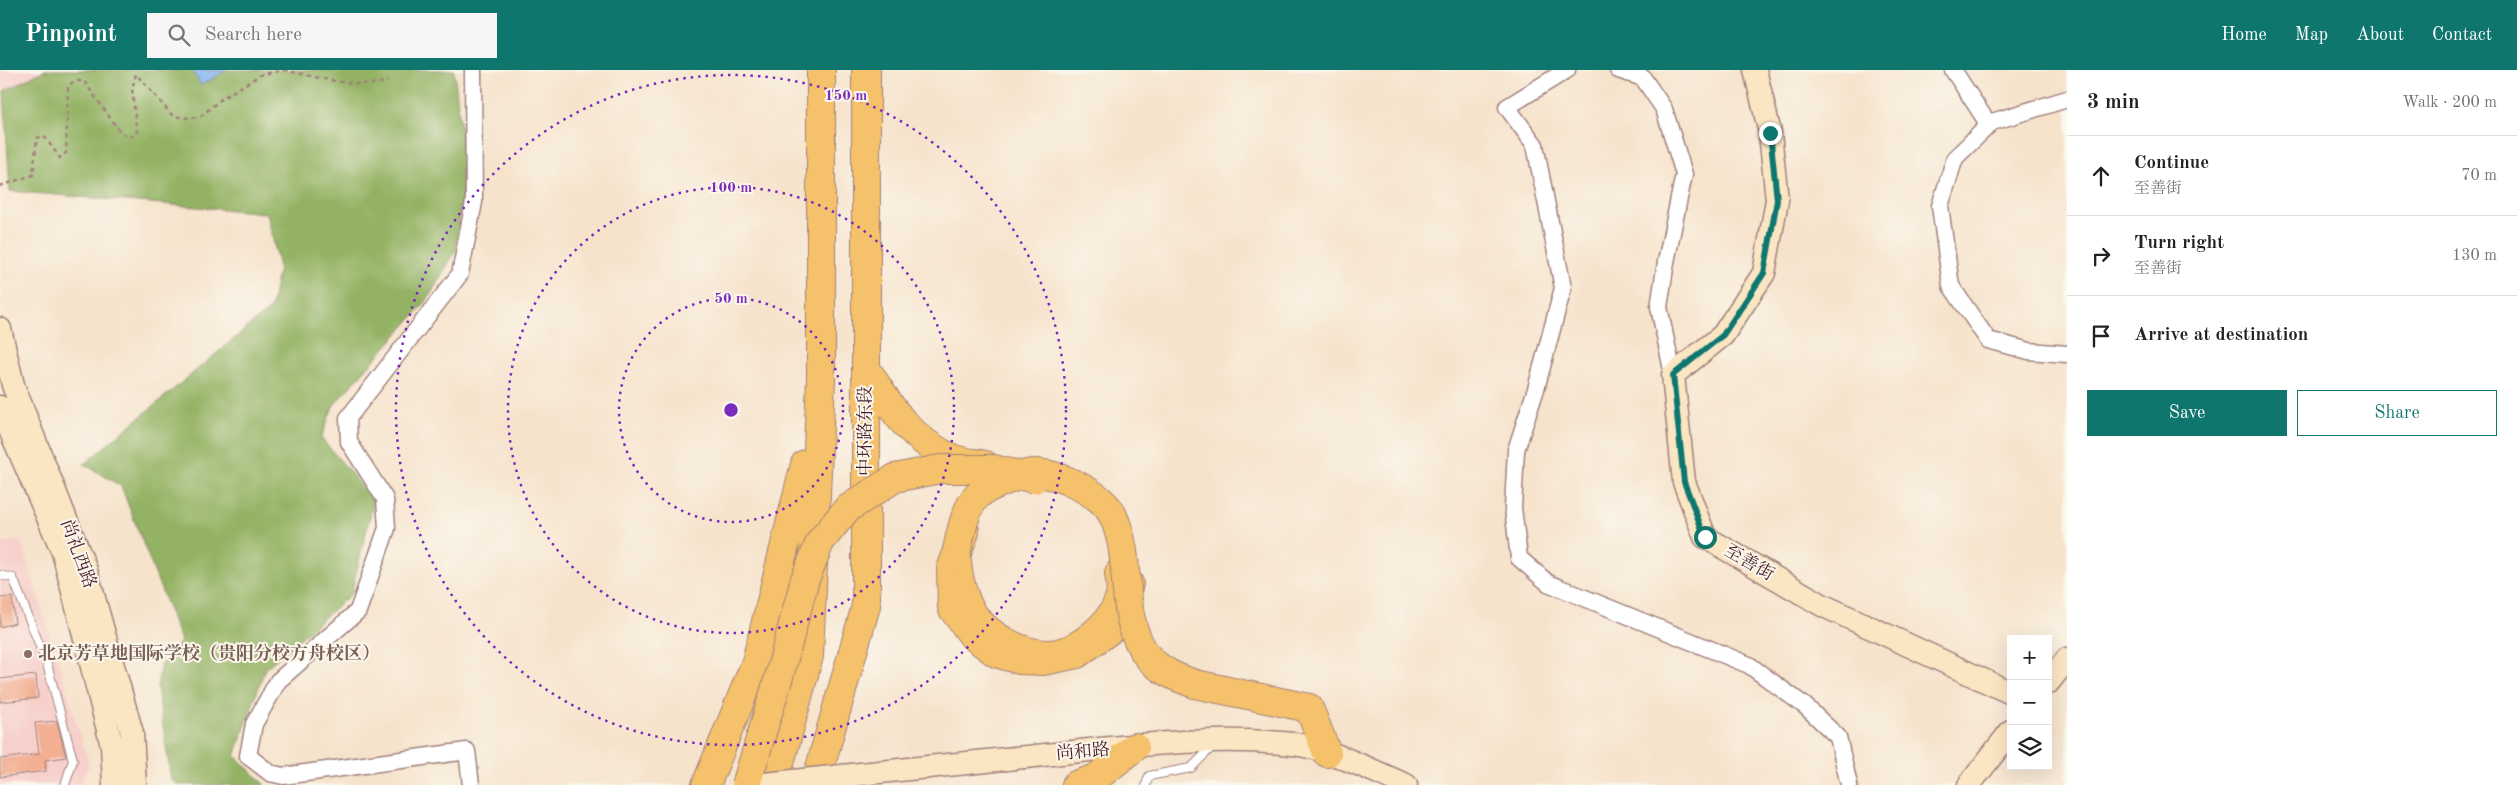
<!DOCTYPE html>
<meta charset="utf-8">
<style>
:root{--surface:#fff;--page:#f6f6f6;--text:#222;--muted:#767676;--line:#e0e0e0;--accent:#0f766e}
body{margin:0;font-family:"Old Standard TT","Noto Serif SC",serif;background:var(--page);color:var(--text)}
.controls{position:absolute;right:15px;bottom:15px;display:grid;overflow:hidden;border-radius:0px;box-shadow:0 5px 20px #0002}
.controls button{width:45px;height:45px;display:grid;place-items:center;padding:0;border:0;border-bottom:1px solid var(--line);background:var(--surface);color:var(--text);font:25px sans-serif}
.stop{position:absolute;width:15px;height:15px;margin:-11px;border:4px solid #0f766e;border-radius:50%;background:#fff}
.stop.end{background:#0f766e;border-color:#fff;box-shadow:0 1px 5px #0008}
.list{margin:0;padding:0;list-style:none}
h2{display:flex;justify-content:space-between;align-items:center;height:65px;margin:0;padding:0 20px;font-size:21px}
h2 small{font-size:16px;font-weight:400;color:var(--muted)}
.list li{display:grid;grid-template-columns:32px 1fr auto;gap:15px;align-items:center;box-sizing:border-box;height:80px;padding:0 20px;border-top:1px solid var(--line)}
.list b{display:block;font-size:19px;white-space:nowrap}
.list p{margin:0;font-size:16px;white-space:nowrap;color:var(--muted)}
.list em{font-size:16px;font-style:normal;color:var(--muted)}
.actions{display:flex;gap:10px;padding:15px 20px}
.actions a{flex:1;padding:11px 0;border:1px solid var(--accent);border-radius:0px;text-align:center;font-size:18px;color:var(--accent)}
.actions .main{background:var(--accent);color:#fff}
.icon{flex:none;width:28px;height:28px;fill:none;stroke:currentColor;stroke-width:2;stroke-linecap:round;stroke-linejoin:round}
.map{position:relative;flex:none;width:2067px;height:715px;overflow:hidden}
header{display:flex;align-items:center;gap:30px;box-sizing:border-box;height:70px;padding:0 25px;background:var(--accent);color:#fff}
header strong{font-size:24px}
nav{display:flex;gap:28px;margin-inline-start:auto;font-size:18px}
.search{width:350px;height:45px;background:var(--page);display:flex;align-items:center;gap:12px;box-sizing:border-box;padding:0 18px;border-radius:0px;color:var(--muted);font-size:19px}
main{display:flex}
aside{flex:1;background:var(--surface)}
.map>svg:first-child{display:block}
</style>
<header>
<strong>Pinpoint</strong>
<div class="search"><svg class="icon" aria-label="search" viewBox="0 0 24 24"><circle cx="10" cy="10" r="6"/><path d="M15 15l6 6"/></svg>Search here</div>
<nav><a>Home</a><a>Map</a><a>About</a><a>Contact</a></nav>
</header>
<main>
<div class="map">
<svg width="2067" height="715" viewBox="0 0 2067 715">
<rect width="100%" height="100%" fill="#fbf7ec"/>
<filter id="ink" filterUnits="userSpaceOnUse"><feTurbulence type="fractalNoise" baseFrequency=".02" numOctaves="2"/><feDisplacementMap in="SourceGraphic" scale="10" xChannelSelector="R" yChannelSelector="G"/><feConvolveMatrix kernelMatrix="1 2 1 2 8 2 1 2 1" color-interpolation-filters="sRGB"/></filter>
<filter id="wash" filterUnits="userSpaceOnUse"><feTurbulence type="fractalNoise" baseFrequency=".0096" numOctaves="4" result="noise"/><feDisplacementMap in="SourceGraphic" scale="20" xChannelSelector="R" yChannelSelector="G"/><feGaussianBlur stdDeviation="1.12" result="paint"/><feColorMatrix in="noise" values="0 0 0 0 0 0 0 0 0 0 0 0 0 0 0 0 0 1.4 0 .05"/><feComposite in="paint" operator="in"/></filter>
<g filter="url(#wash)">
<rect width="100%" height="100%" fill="#f6e3cc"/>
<path fill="#f7d0cb" d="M0,0H45L4,21L0,11Z
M21,470L89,694L80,715H0V474Z"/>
<path fill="#93b264" stroke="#6e6848" d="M45,0H454L465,96L456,180L426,232L333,336L321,368L374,430L351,524L265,599L235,686L265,715H178L171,709L157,617L161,594L181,571L121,416L84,394L271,238L279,197L267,143L10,121L4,21Z"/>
<path fill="#85b5f1" stroke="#686a8e" d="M192,0H227L201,15Z"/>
<g id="blocks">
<path fill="#f2af92" d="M12,527L15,553L0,557V528Z
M36,605L38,628L0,632V609Z
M57,651L66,687L45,690L46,701L0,707V689L39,684L35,653Z"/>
</g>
</g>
<g filter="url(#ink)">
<use href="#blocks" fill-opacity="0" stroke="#a0817c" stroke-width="1"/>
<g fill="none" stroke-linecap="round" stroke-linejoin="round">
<g stroke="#a0817c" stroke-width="10">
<path id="lane" d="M0,505L13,508L47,594L73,690L65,715
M1146,715L1149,706L1191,698L1213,676"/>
</g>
<g stroke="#a0817c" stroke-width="19">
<path id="street" d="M1567,0L1507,37L1535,75L1563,218L1536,319L1516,380L1513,438L1519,488L1548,513L1749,595L1805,636L1838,667L1849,715
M1618,0L1643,8L1664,39L1684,104L1666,192L1659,237L1673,305
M1953,0L1989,55
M2067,29L1992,52L1955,88L1940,136L1951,216L1988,270L2029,281L2067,284
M471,715L467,681L283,706L270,703L248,686L254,654L278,611L358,541L387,458L385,429L349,372L348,348L460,204L474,132L473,0"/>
</g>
<g stroke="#a0817c" stroke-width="25">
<path id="secondary" d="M1755,0L1770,63L1777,130L1764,203L1723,265L1673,305L1684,412L1705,467L1822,535L2011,623
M0,259L13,315L86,500L132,663L135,715
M0,337L63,482L112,676L114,715
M2048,613L2067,589
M1006,689C1100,680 1198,664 1293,674C1327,677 1374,702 1406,715
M1969,715L2011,661"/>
</g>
<g stroke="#a0817c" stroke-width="30">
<path id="highway" d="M866,298C889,336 911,371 954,389C964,392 975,393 985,395
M965,462L951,499L952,538L973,566L996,583L1020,590L1043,591L1077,584L1110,560L1122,541L1129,513
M956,485C958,502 960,517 967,533C980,563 1025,589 1058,583C1082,578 1112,552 1119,529C1122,522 1120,510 1119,503
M1195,614L1309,638L1327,683
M706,715L756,592L805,394
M774,715L809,586L821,309V0
M815,715L866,536V0
M1076,715L1096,708L1135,677"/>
</g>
<path stroke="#a0817c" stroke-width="2.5" stroke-dasharray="4 4" stroke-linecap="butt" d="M284,0C313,6 360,20 388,11
M0,116L33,105L37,68L44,66L60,88L66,83L68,17L74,11H84L120,62L130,67L137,63L132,19L136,4L173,46L186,48L200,47L221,29L260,5L284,0"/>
<use href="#lane" stroke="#fff" stroke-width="8"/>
<use href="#street" stroke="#fff" stroke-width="16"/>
<use href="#secondary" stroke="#fbe6c4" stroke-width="22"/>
<use href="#highway" stroke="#f5c16b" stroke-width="28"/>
<g stroke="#a0817c" stroke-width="25" stroke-linecap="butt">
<path id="secondary-bridge" d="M753,715L1006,689"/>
</g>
<g stroke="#a0817c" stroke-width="30" stroke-linecap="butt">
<path id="highway-bridge" d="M956,485C960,467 964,439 978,425C987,417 1022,403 1034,403C1058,403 1101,423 1112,444C1134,487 1117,542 1145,583C1157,600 1177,608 1195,614
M746,715L779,607L805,509L820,472L847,439L895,408L940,399H994L1034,409"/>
</g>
<use href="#secondary-bridge" stroke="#fbe6c4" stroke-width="22"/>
<use href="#highway-bridge" stroke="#f5c16b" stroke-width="28"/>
</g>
</g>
<g fill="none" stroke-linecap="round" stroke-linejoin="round" filter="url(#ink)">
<path stroke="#0f766e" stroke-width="6" d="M1705,467L1684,412L1673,305L1723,265L1764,203L1777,130L1770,63"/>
</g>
<g fill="none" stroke="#7b2cbf" stroke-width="2.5" stroke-dasharray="2.5 5">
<circle cx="731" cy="340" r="112"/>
<circle cx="731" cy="340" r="223"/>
<circle cx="731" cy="340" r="335"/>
</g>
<circle fill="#8d6e63" stroke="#fbf7ec" stroke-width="2" cx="28" cy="584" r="5"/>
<g text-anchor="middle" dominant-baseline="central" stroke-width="4" stroke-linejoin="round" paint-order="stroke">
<g font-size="18" fill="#4a1f2b" stroke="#fbf7ec">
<text transform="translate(866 361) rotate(-90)">中环路东段</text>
<text transform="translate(78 484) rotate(70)">尚礼西路</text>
<text transform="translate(1749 493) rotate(30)">至善街</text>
<text transform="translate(1083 682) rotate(-5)">尚和路</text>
</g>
<g font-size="18" font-weight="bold" fill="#785e54" stroke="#fbf7ec" text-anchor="start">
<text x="38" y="584">北京芳草地国际学校（贵阳分校方舟校区）</text>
</g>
</g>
<circle cx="731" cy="340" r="8" fill="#7b2cbf" stroke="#fbf7ec" stroke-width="2.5"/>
<g font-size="15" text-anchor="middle" font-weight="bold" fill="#7b2cbf" stroke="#fbf7ec" stroke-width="4" stroke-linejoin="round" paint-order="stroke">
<text x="846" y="30">150 m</text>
<text x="731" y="122">100 m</text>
<text x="731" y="233">50 m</text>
</g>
</svg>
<div class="controls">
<button>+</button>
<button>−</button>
<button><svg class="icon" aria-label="layers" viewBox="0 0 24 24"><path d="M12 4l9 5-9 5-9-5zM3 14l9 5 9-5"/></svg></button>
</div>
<div class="stop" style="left:1705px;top:467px"></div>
<div class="stop end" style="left:1770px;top:63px"></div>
</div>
<aside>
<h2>3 min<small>Walk · 200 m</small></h2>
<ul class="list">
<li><svg class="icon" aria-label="ahead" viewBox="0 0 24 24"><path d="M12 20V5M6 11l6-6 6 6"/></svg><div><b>Continue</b><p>至善街</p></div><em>70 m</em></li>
<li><svg class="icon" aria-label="right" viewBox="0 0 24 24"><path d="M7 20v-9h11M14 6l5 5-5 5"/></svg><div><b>Turn right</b><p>至善街</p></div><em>130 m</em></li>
<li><svg class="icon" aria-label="arrive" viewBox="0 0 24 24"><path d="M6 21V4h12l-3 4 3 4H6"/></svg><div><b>Arrive at destination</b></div></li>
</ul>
<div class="actions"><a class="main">Save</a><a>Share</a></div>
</aside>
</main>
